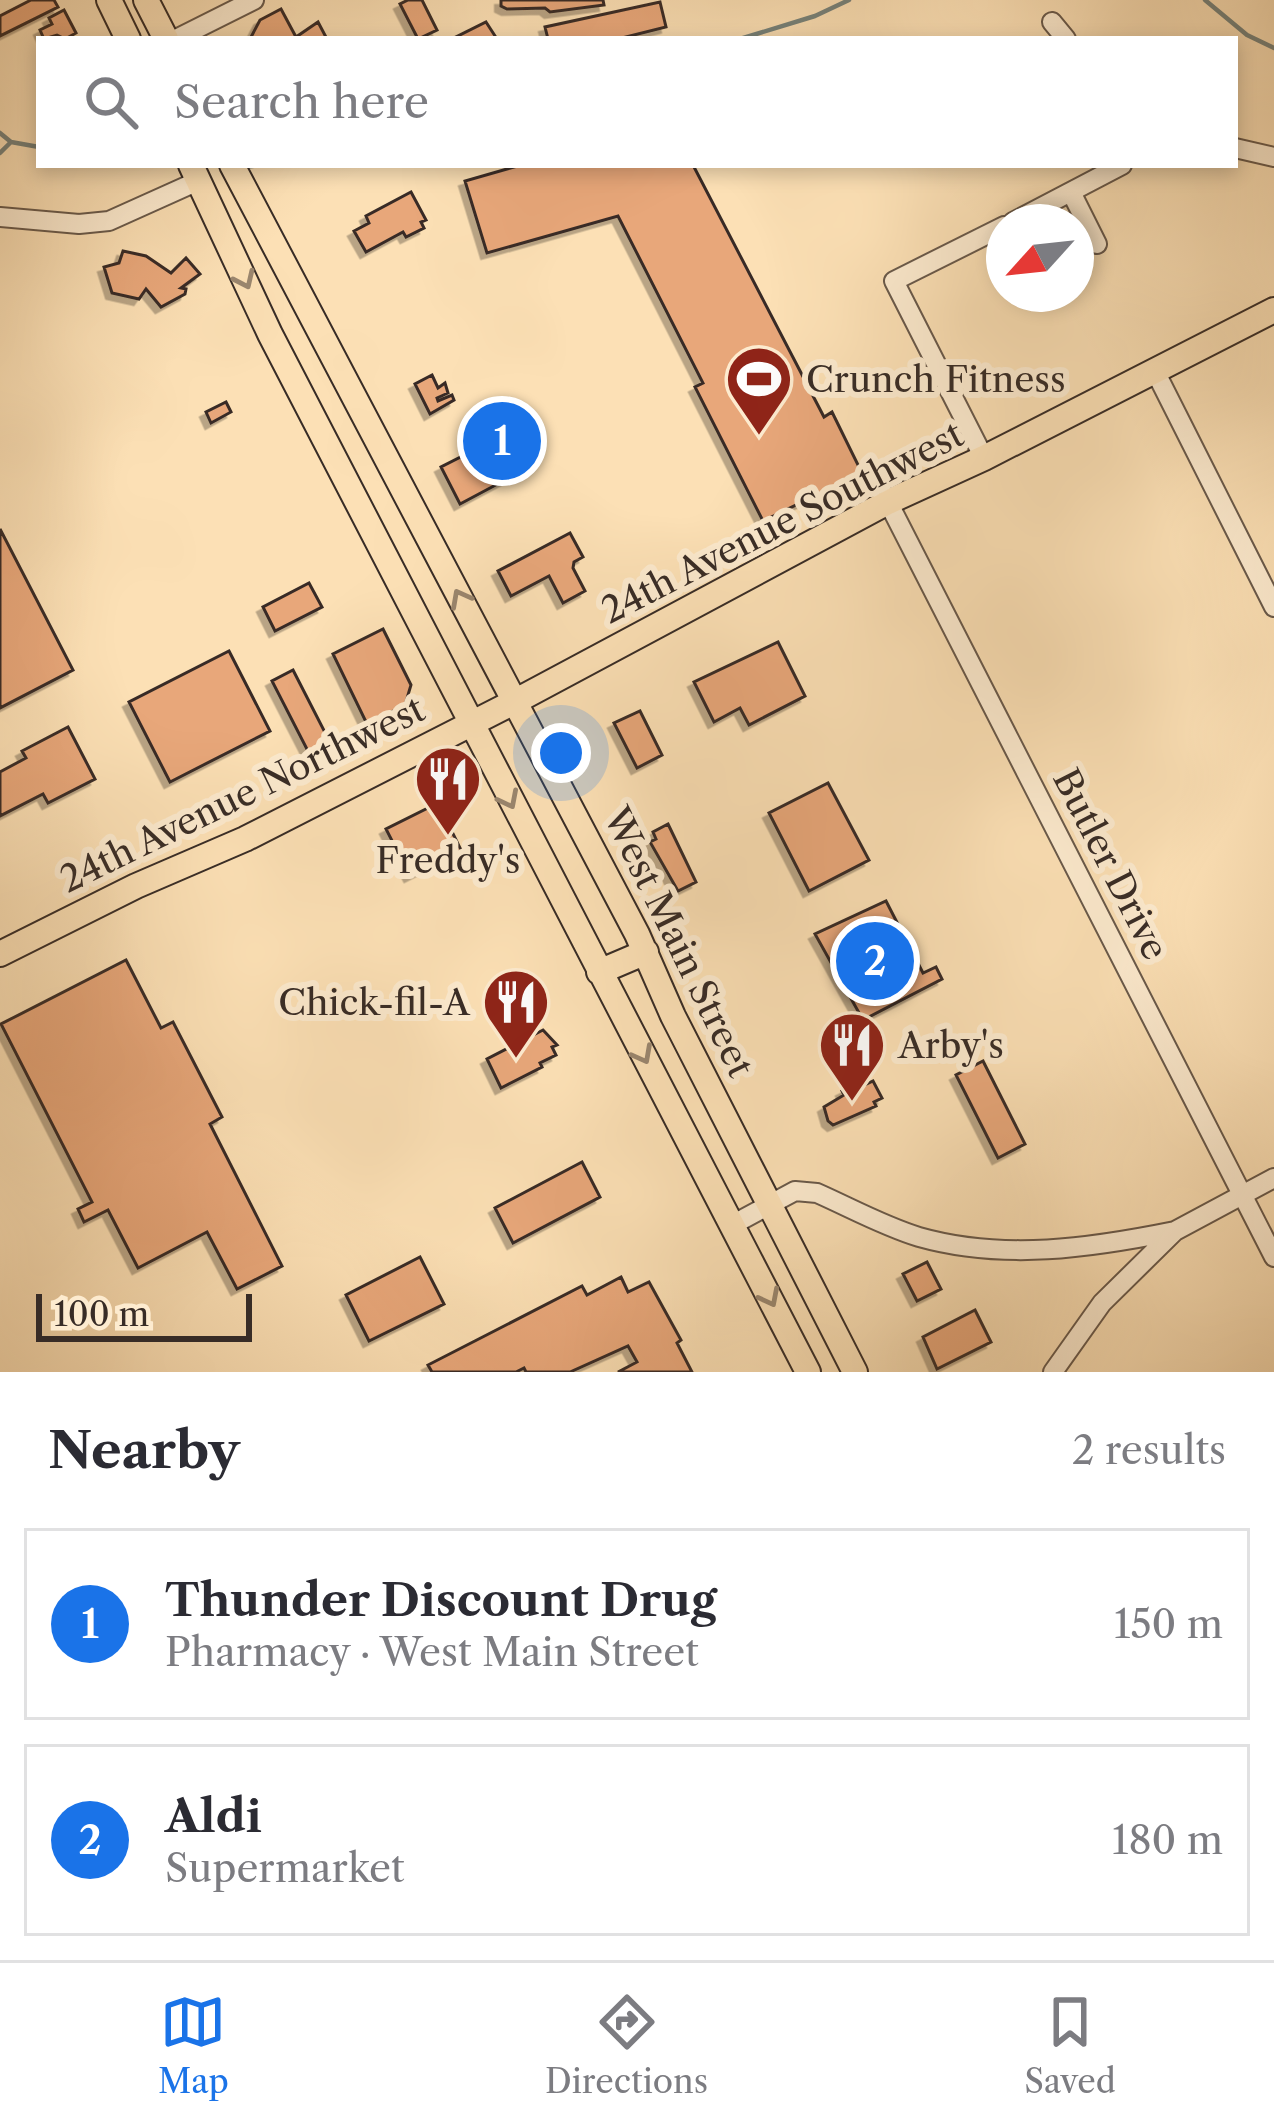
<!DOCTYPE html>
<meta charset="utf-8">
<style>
:root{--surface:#fff;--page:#f2f2f3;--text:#2b2b33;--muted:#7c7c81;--line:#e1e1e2;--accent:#1a73e8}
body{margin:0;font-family:"Libre Caslon Text",serif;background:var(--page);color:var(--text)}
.compass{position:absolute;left:986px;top:204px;width:108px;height:108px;border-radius:50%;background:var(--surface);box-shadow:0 6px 18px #0003;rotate:243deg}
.scale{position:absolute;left:36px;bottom:30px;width:216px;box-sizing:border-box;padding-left:12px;border:6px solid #382c26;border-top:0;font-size:33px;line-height:42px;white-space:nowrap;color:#382c26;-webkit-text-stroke:9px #fdebcf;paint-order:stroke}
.you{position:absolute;left:561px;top:753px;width:42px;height:42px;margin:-30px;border:9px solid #fff;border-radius:50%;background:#1a73e8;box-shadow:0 0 0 18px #1a73e833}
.badge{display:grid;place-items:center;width:78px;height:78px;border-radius:50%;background:var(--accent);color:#fff;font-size:39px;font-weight:700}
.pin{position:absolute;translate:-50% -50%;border:6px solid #fff;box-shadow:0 3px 12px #0006}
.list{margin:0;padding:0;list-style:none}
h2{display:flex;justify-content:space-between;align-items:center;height:156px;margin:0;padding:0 48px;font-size:51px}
h2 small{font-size:39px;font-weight:400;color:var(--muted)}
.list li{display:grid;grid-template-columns:78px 1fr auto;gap:36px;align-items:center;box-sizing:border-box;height:192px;margin:0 24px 24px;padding:0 24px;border:3px solid var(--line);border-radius:0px}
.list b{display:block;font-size:45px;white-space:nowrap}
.list p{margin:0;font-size:39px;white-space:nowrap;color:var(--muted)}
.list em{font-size:39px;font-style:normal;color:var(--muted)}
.icon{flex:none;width:66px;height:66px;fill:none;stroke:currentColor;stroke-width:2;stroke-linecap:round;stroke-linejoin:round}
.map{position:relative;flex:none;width:1274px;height:1372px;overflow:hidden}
.search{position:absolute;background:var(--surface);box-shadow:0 6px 18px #0003;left:36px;right:36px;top:36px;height:132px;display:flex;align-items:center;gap:30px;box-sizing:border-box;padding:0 42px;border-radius:0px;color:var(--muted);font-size:45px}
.sheet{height:588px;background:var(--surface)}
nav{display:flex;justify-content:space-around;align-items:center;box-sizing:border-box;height:168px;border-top:3px solid var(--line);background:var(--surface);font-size:33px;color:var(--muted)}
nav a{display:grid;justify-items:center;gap:6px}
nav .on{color:var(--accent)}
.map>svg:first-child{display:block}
</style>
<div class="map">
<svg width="1274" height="1372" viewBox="0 0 1274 1372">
<defs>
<filter id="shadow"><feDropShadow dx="-5.5" dy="5.5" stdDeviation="0" flood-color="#0004"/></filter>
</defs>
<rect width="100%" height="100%" fill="#fce0b5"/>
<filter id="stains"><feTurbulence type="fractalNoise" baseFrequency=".00167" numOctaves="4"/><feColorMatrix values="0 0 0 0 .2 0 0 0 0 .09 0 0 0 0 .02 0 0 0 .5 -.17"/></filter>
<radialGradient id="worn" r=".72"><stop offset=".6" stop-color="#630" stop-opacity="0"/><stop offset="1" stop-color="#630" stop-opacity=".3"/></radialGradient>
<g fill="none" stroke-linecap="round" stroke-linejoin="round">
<path stroke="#76827b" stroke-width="4.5" d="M1205,0L1247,35L1274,48
M740,39L815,16L849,0
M0,133L11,142L39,147
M0,153L11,142
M275,165H278
M245,167L260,165"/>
</g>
<path fill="#e8a77a" stroke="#382c26" stroke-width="3" filter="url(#shadow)" d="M31,0H54L58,7L0,36V16Z
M408,0H422L437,30L418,39L400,4Z
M501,0H603L604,5L550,12L545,8L507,9L501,6Z
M660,2L666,27L618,39H548L545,27Z
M281,9L296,37L318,22L327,39H250L260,20Z
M64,10L76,33L65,39L57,35L44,39L40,30L52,24L49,18Z
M486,22L497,39H457L456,37Z
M521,165H693L824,417L832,412L862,473L763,521L695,387L703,383L618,216L487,253L465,181Z
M411,192L426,220L421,222L424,228L406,237L403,232L366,252L354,231L369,223L366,216Z
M123,251L146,256L171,273L186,258L200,274L181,288L186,289L185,294L161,307L146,289L139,299L112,293L104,267L119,263Z
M432,375L438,388L445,383L448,393L437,398L438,401L452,395L454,400L430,414L415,384Z
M226,402L231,412L211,423L206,412Z
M504,435L522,471L460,504L441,467Z
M0,529L73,670L0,708Z
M570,533L583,557L574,562L573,568L585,591L563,603L549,576L511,596L498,571Z
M309,583L322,607L275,631L263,607Z
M383,629L411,685L405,705L367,724L333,654Z
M778,642L805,696L749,725L740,708L714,722L694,682Z
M229,651L270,731L170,782L129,702Z
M293,670L333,748L312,759L272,681Z
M640,711L662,755L637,768L614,723Z
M68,727L95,779L48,803L43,794L0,816V772L26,758L22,751Z
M828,783L869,860L809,891L769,813Z
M438,803L461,850L410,876L386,829Z
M668,824L696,882L678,891L650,842L656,839L653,832Z
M886,901L923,973L936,967L942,979L863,1020L815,934Z
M126,960L161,1028L173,1022L222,1117L210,1124L282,1266L237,1289L207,1232L138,1268L108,1210L84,1222L78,1209L92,1202L1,1024Z
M543,1030L557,1045L552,1047L556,1055L540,1063L542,1067L501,1088L487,1059Z
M983,1061L1025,1144L998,1158L956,1075Z
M873,1081L882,1098L874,1102L876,1106L833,1125L828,1121L824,1107L844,1095L842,1091L848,1088L850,1092Z
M582,1162L600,1197L513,1243L495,1208Z
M420,1257L444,1304L369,1341L346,1295Z
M927,1262L941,1289L917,1301L903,1274Z
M621,1277L628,1292L649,1282L681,1340L677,1343L692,1372H618L637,1362L628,1346L570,1372H526L524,1368L516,1372H432L428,1365L582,1286L587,1295Z
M975,1310L991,1342L937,1369L923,1337Z"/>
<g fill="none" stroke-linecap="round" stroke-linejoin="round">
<g stroke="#69594a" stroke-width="22">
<path id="minor" d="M1052,22L1066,39
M176,39L254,0
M1235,148L1274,157
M1071,192L1097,244
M0,217L79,224L109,221L198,181
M1013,222L1122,165
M1155,371L1274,607
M984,458L894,281L1004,226
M888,502L1274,1257
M732,1225L795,1191L817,1193C851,1208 883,1226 919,1237C1004,1261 1091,1248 1175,1231
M1053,1372L1102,1303L1175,1231L1274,1178"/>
</g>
<g stroke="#382c26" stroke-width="28">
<path id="major" d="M109,0L128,39
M146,0L166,39
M191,165L270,334L808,1372
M232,165L637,934L673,1016L855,1372
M0,954L136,886L245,839L516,701L888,502L984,458L1274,310
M599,972L646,952"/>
</g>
<use href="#minor" stroke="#fdebcf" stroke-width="18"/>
<use href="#major" stroke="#fce0b5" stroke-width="24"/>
</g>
<defs><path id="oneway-chevron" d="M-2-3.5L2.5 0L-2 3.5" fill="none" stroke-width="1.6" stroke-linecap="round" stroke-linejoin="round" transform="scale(3)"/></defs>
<g stroke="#9a866e">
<use href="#oneway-chevron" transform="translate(245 280) rotate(65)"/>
<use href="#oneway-chevron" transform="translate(460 598) rotate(-118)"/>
<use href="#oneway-chevron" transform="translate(509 800) rotate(63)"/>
<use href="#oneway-chevron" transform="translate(643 1055) rotate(62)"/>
<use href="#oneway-chevron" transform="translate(770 1298) rotate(63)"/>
</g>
<defs>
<g id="stadium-pin" transform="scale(3.45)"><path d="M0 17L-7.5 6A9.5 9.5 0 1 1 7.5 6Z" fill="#8f2418" stroke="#fdebcf"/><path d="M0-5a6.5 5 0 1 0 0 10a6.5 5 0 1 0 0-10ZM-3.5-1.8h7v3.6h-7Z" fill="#fff"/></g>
<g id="restaurant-pin" transform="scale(3.45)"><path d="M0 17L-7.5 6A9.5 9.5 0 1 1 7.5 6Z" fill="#8f2418" stroke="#fdebcf"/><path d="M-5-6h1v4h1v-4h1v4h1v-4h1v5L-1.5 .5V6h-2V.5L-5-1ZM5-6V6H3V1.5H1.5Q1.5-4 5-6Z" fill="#fff"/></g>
</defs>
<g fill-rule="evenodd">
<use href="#stadium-pin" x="759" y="379"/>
<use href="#restaurant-pin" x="448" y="779"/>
<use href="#restaurant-pin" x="516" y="1002"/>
<use href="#restaurant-pin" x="852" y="1045"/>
</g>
<g text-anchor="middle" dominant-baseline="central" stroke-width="12" stroke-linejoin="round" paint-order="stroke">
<g font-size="36" fill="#382c26" stroke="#fdebcf" text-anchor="start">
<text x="806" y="379">Crunch Fitness</text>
<text x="448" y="860" text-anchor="middle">Freddy's</text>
<text x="470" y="1002" text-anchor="end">Chick-fil-A</text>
<text x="898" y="1045">Arby's</text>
</g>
<g font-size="36" fill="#382c26" stroke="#fdebcf">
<text transform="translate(782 522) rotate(-27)">24th Avenue Southwest</text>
<text transform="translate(242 794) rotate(-26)">24th Avenue Northwest</text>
<text transform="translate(1111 864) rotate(63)">Butler Drive</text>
<text transform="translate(679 942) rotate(64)">West Main Street</text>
</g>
</g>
<rect width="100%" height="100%" filter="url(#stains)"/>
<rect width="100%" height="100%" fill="url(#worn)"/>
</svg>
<svg class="compass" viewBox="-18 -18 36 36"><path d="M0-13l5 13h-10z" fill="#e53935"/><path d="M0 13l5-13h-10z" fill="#7c7c81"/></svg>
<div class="scale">100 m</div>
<div class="you"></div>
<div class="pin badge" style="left:502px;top:441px">1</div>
<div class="pin badge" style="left:875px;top:961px">2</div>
<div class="search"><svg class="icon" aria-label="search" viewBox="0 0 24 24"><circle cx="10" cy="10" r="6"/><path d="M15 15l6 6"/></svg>Search here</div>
</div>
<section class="sheet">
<h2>Nearby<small>2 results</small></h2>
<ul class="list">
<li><span class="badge">1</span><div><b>Thunder Discount Drug</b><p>Pharmacy · West Main Street</p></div><em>150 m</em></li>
<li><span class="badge">2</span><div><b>Aldi</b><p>Supermarket</p></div><em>180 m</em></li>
</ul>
</section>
<nav>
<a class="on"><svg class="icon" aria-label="map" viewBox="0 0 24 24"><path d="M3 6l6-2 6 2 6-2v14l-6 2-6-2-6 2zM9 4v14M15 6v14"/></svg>Map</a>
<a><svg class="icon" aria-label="directions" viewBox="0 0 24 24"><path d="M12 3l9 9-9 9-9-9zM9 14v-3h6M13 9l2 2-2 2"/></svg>Directions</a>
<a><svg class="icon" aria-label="saved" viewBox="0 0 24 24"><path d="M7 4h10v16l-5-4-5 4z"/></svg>Saved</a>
</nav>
